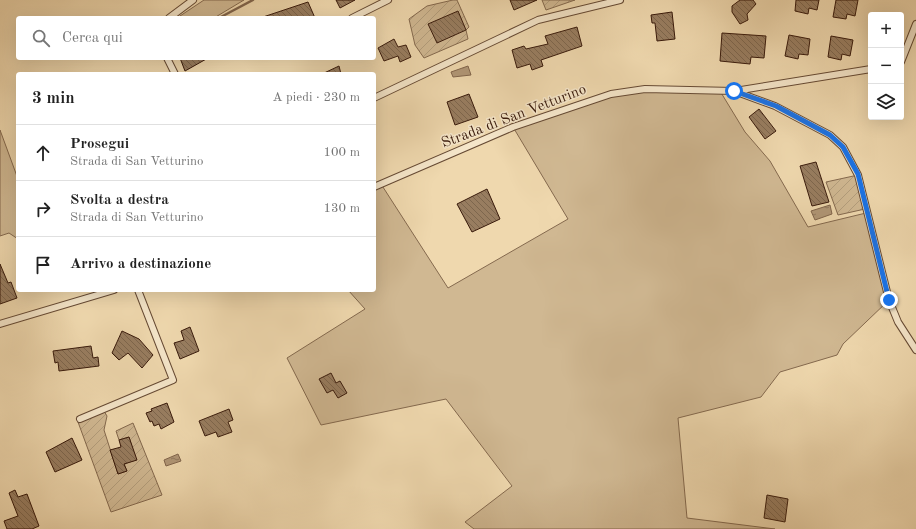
<!DOCTYPE html>
<html lang="it">
<meta charset="utf-8">
<style>
:root{--surface:#fff;--page:#f6f6f6;--text:#222;--muted:#767676;--line:#e0e0e0}
body{margin:0;font-family:"Old Standard TT",serif;background:var(--page);color:var(--text)}
.controls{position:absolute;right:12px;top:12px;display:grid;overflow:hidden;border-radius:4px;box-shadow:0 4px 16px #0002}
.controls button{width:36px;height:36px;display:grid;place-items:center;padding:0;border:0;border-bottom:1px solid var(--line);background:var(--surface);color:var(--text);font:20px sans-serif}
.stop{position:absolute;width:12px;height:12px;margin:-9px;border:3px solid #1a73e8;border-radius:50%;background:#fff}
.stop.end{background:#1a73e8;border-color:#fff;box-shadow:0 1px 4px #0008}
.list{margin:0;padding:0;list-style:none}
h2{display:flex;justify-content:space-between;align-items:center;height:52px;margin:0;padding:0 16px;font-size:17px}
h2 small{font-size:13px;font-weight:400;color:var(--muted)}
.list li{display:grid;grid-template-columns:26px 1fr auto;gap:12px;align-items:center;box-sizing:border-box;height:56px;padding:0 16px;border-top:1px solid var(--line)}
.list b{display:block;font-size:15px;white-space:nowrap}
.list p{margin:0;font-size:13px;white-space:nowrap;color:var(--muted)}
.list em{font-size:13px;font-style:normal;color:var(--muted)}
.icon{flex:none;width:22px;height:22px;fill:none;stroke:currentColor;stroke-width:2;stroke-linecap:round;stroke-linejoin:round}
.map{position:relative;flex:none;width:916px;height:529px;overflow:hidden}
.search{position:absolute;background:var(--surface);box-shadow:0 4px 16px #0002;left:16px;top:16px;width:360px;height:44px;display:flex;align-items:center;gap:10px;box-sizing:border-box;padding:0 14px;border-radius:4px;color:var(--muted);font-size:15px}
.panel{position:absolute;background:var(--surface);box-shadow:0 4px 16px #0002;left:16px;top:72px;width:360px;height:220px;border-radius:4px}
.map>svg:first-child{display:block}
</style>
<div class="map">
<svg width="916" height="529" viewBox="0 0 916 529">
<defs>
<pattern id="garden-furrows" width="10" height="10" patternUnits="userSpaceOnUse"><rect width="10" height="10" fill="#d0b892"/><path d="M-1 1l2-2M0 10L10 0M9 11l2-2" fill="none" stroke="#b39e7d"/></pattern>
<pattern id="water-ripples" width="26" height="14" patternUnits="userSpaceOnUse"><rect width="26" height="14" fill="#b19777"/><path d="M2 4q2-2 4 0t4 0M15 11q2-2 4 0t4 0" fill="none" stroke="#917a60"/></pattern>
<pattern id="building-back-hatch" width="6" height="6" patternUnits="userSpaceOnUse"><rect width="6" height="6" fill="#987d60"/><path d="M-1 5l2 2M0 0l6 6M5-1l2 2" fill="none" stroke="#7d664d"/></pattern>
</defs>
<rect width="100%" height="100%" fill="#efd8ae"/>
<filter id="stains"><feTurbulence type="fractalNoise" baseFrequency=".005" numOctaves="4"/><feColorMatrix values="0 0 0 0 .2 0 0 0 0 .09 0 0 0 0 .02 0 0 0 .5 -.17"/></filter>
<radialGradient id="worn" r=".72"><stop offset=".6" stop-color="#630" stop-opacity="0"/><stop offset="1" stop-color="#630" stop-opacity=".3"/></radialGradient>
<path fill="#d0b892" stroke="#84694e" d="M204,0H244L214,18H177Z
M645,89L720,91L745,132L770,161L808,227L866,213L889,300L843,344L837,355L780,372L761,397L678,418L687,518L775,529H474L465,522L512,486L446,399L321,425L287,358L365,309L348,290H374V187L381,184L448,288L568,219L513,127L572,106Z
M0,130L18,179V239L9,233L0,236Z"/>
<path fill="url(#garden-furrows)" stroke="#84694e" d="M453,0H457L469,27L466,30L468,39L424,58L415,45L409,19L427,6Z
M542,0H575L546,10Z
M858,175L865,209L838,215L826,182Z
M104,411L107,416L104,430L118,474L127,471L124,464L136,460L129,437L119,440L116,431L133,423L162,495L111,512L78,422Z"/>
<path fill="url(#water-ripples)" stroke="#81654c" d="M468,66L471,75L453,77L451,72Z
M830,205L832,214L815,220L811,211Z
M178,454L181,461L166,466L164,460Z"/>
<g fill="none" stroke-linecap="round" stroke-linejoin="round">
<path stroke="#81654c" stroke-width="2.5" d="M219,18L253,0"/>
</g>
<path fill="url(#building-back-hatch)" stroke="#391a0b" d="M336,0H355L340,8Z
M510,0H537L514,10Z
M740,0H753L756,4L747,14L748,20L740,24L732,12V6Z
M796,0H819L817,10L809,8L808,14L795,11Z
M836,0H858L855,16L847,14L846,19L833,17Z
M308,2L315,18H263V17Z
M458,11L466,30L437,43L428,24Z
M672,12L675,39L657,41L655,23H652L651,15Z
M577,27L582,46L541,60L543,66L532,70L530,64L517,68L512,50L524,46L526,49L548,44L545,36Z
M722,33L766,36L764,58L751,57L750,64L720,61Z
M789,35L810,39L808,55L799,54L798,59L785,56Z
M831,36L853,40L850,56L842,54L841,60L828,57Z
M394,39L398,47L406,45L411,57L400,62L398,56L384,61L378,48Z
M180,58H208L185,71Z
M339,66L341,74H322Z
M469,94L478,117L455,125L447,102Z
M759,109L776,131L765,139L749,117Z
M816,162L829,202L812,206L800,166Z
M487,189L500,219L472,232L457,204Z
M0,264L8,283L11,282L17,298L0,304Z
M190,327L199,351L180,359L174,343L184,340L181,331Z
M122,331L139,339L153,355L142,368L128,353L119,360L112,353Z
M91,346L93,358L98,357L99,366L59,371L58,362L55,363L53,351Z
M331,373L336,383L340,381L347,393L338,398L333,390L327,393L319,379Z
M167,403L174,422L161,429L159,424L154,426L152,421L150,422L146,413L152,411L151,409Z
M229,409L233,420L228,422L232,432L218,437L216,432L205,436L199,421Z
M129,437L137,460L124,464L127,471L118,474L110,450L121,447L119,440Z
M72,438L82,460L55,472L46,452Z
M15,490L18,497L27,494L39,526L32,529H7L4,521L18,516L9,493Z
M767,495L788,499L785,522L764,518Z"/>
<g fill="none" stroke-linecap="round" stroke-linejoin="round">
<g stroke="#664a34" stroke-width="8">
<path id="minor" d="M169,18L193,0
M352,18L388,0
M167,58L175,74
M901,62L916,24
M735,91L871,69
M374,98L538,20L620,0
M374,187L513,127L611,94L645,89L734,91L775,106L830,135L843,147L858,175L889,300L898,322L916,350
M0,324L114,290
M80,419L173,380L138,290"/>
</g>
<use href="#minor" stroke="#f5e6ca" stroke-width="6"/>
</g>
<g fill="none" stroke-linecap="round" stroke-linejoin="round">
<path stroke="#1a73e8" stroke-width="5" d="M734,91L776,106L830,135L843,147L858,174L889,300"/>
</g>
<g text-anchor="middle" dominant-baseline="central" stroke-width="3" stroke-linejoin="round" paint-order="stroke">
<g font-size="15" fill="#391a0b" stroke="#f5e6ca">
<text transform="translate(514 117) rotate(-21)">Strada di San Vetturino</text>
</g>
</g>
<rect width="100%" height="100%" filter="url(#stains)"/>
<rect width="100%" height="100%" fill="url(#worn)"/>
</svg>
<div class="controls">
<button>+</button>
<button>−</button>
<button><svg class="icon" aria-label="layers" viewBox="0 0 24 24"><path d="M12 4l9 5-9 5-9-5zM3 14l9 5 9-5"/></svg></button>
</div>
<div class="stop" style="left:734px;top:91px"></div>
<div class="stop end" style="left:889px;top:300px"></div>
<div class="search"><svg class="icon" aria-label="search" viewBox="0 0 24 24"><circle cx="10" cy="10" r="6"/><path d="M15 15l6 6"/></svg>Cerca qui</div>
<section class="panel">
<h2>3 min<small>A piedi · 230 m</small></h2>
<ul class="list">
<li><svg class="icon" aria-label="ahead" viewBox="0 0 24 24"><path d="M12 20V5M6 11l6-6 6 6"/></svg><div><b>Prosegui</b><p>Strada di San Vetturino</p></div><em>100 m</em></li>
<li><svg class="icon" aria-label="right" viewBox="0 0 24 24"><path d="M7 20v-9h11M14 6l5 5-5 5"/></svg><div><b>Svolta a destra</b><p>Strada di San Vetturino</p></div><em>130 m</em></li>
<li><svg class="icon" aria-label="arrive" viewBox="0 0 24 24"><path d="M6 21V4h12l-3 4 3 4H6"/></svg><div><b>Arrivo a destinazione</b></div></li>
</ul>
</section>
</div>
